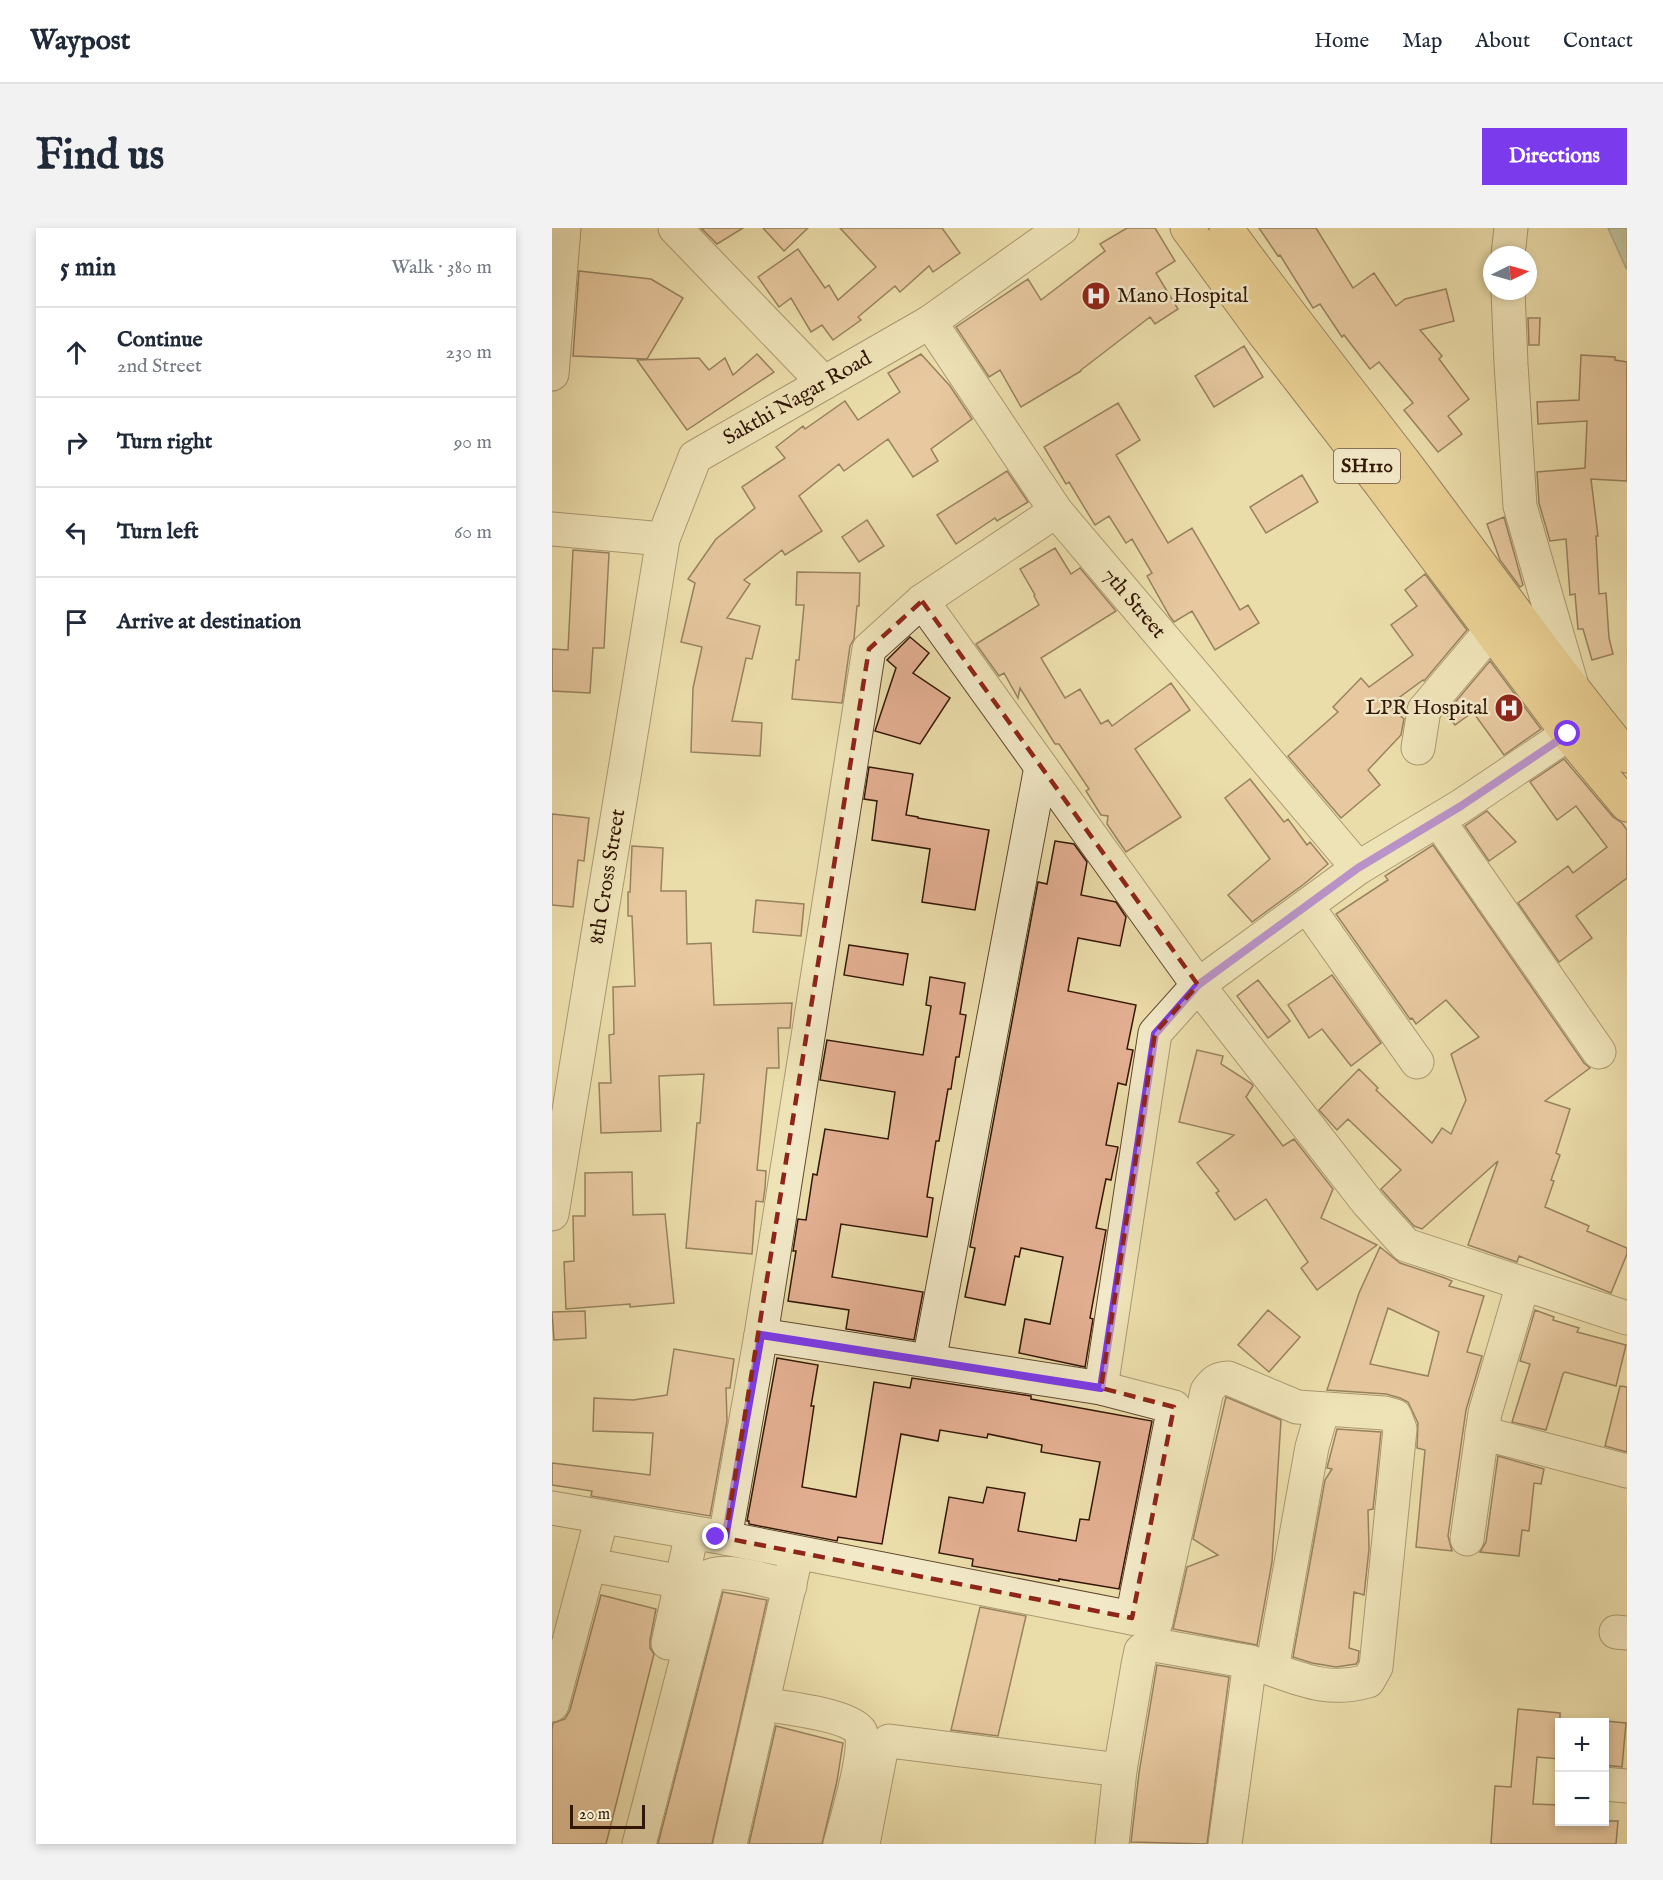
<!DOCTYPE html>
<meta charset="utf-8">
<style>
:root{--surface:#fff;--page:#f2f2f3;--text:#1f2937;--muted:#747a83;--line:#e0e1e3;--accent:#7c3aed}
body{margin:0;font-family:"IM FELL English",serif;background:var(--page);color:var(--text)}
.controls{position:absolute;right:18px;bottom:18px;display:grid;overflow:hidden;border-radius:0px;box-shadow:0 3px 9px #0003}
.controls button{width:54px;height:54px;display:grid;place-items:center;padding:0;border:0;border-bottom:2px solid var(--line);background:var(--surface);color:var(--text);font:30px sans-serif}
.compass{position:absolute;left:931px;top:18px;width:54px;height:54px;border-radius:50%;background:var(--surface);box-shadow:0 3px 9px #0003;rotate:85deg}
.scale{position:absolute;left:18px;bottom:15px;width:75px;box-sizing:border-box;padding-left:6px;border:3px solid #331706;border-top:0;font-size:16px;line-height:21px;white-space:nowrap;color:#331706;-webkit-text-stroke:4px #f2e9c8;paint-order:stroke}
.stop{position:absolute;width:18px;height:18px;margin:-14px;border:4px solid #7c3aed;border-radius:50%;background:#fff}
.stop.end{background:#7c3aed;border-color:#fff;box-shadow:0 2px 6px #0008}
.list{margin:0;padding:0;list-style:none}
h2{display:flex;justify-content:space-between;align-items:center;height:78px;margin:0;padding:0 24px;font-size:26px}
h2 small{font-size:20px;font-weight:400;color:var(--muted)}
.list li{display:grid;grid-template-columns:39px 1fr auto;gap:18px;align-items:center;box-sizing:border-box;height:90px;padding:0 24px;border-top:2px solid var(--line)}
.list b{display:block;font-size:22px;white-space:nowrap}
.list p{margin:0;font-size:20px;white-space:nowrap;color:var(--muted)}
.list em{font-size:20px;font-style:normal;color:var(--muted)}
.icon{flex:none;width:33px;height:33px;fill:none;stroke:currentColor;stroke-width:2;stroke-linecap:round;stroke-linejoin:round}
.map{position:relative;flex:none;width:1075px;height:1616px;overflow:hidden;border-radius:0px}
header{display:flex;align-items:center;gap:36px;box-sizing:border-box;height:84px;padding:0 30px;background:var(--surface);border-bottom:2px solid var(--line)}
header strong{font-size:28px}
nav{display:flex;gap:33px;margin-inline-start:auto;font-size:21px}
.intro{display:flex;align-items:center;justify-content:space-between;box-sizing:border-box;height:144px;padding:0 36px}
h1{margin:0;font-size:42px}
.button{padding:15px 27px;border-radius:0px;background:var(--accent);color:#fff;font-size:21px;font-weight:700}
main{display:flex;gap:36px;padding:0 36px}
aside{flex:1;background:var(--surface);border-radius:0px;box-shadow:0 3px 9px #0003}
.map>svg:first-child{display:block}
</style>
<header>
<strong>Waypost</strong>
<nav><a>Home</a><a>Map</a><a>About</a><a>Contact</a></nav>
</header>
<div class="intro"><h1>Find us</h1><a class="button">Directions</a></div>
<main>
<aside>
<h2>5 min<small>Walk · 380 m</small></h2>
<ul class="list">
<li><svg class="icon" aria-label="ahead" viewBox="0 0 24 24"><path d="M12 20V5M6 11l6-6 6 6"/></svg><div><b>Continue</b><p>2nd Street</p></div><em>230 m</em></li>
<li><svg class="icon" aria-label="right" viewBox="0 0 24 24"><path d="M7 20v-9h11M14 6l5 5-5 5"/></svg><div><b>Turn right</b></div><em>90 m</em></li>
<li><svg class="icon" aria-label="left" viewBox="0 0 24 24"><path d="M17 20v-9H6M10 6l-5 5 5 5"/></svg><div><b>Turn left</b></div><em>60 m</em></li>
<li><svg class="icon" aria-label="arrive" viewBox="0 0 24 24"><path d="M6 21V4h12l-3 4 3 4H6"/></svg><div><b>Arrive at destination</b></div></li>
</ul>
</aside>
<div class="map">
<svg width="1075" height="1616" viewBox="0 0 1075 1616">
<rect width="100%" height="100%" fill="#ebddaa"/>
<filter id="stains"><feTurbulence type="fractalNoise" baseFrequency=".00333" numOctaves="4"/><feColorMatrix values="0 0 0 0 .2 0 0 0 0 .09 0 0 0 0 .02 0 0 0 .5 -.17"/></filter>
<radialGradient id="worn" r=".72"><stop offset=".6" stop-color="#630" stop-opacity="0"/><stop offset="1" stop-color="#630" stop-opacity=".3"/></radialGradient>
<path fill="#99bbae" stroke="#70796b" stroke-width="1.5" d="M1056,0H1075V41L1074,40Z"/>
<path fill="#e3af92" stroke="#331706" stroke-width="1.5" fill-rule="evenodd" d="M149,0H191L165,16Z
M211,0H256L232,23Z
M288,0H390L408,25L381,44L377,38L348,64L343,58L306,89L309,92L281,112L270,97L259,104L239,70L227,79L206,49L246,21L273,60L277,57L286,72L324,39Z
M575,0H603L623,33L604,45L626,81L603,96L598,89L529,142V143L469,179L448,142L437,149L404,99L476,51L489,72L553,23L548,16Z
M707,0H764L801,60L822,45L844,78L853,71L894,61L902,93L868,102L890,128L887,131L917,171L896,188L910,206L886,224L852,182L861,175L827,134L818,141L792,107L790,109L768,76L761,80L728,27L726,28Z
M27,43L99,51L131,70L95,131L21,128Z
M976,90H988L987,117H977Z
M692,118L711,149L662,179L643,148Z
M205,126L222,144L135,202L85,132L147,130L157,142L173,130L181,147Z
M369,126L398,158L420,191L379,221L386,233L361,249L336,211L292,243L287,236L247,268L270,303L233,327L230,322L192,352L198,356L175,390L208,398L200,431L194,430L180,493L210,495L208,528L139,524L141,460L150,419L129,414L143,355L136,351L164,311L203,280L190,259L233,230L224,219L251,198L253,201L293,173L306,192L348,164L336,145Z
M1029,127L1063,129V132L1075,134V253L1039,251L1046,308H1044L1047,366L1054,365L1057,410L1061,426L1040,432L1031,401H1026L1023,366L1018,367L1014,311L998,313L987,275L985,244L1033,240L1035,193L986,196L985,174L1027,172Z
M566,175L588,212L564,227L616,315L640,300L688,382L696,377L707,395L663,422L640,383L622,394L617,387L595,348L600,345L580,311L574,315L557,288L543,297L517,254L514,256L492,219Z
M455,243L476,274L445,293L443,290L404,316L385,287Z
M750,247L766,274L714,305L698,279Z
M952,289L971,357L968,359L948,332L935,296Z
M315,292L332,318L307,334L290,309Z
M503,320L519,346L528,340L564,383L489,430L513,470L528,461L549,496L556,492L560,498L619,455L638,482L583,521L629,589L574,624L555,596L556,588L549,587L534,563L537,561L507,516H503L468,460L466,470L452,445L447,448L424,416L487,377L482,368L483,367L468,341Z
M21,322L57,325L52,420H41L38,465L0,463V421L16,422Z
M245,344L308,345L307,378H305L302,411L298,418L290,475L240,471L244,432H247L252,377H244Z
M873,346L915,402L872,453L871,452L837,477L852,491L849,507L816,542L828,557L789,590L736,528L786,484L781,479L809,450L817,459L861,427L839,397L865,378L853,362Z
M358,409L377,425L361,445L398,470L368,516L323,503L344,440L335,432Z
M938,433L989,501L952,527L921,484L903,497L894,485Z
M1012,531L1061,589L1070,595L1075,602V650L1024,688L1040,710L1007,734L966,675L1016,638L1021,645L1055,619L1024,578L1005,592L978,554Z
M317,539L361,546L354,587L366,589V590L437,602L423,682L370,674L378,621L320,612L325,573L312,571Z
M698,551L732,594L736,591L755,617L758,614L776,636L752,656L700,694L676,667L718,631L673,570Z
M935,583L964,614L937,633L913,598Z
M0,586L37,590L32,633L26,632L21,679L0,677Z
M503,613L522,616L535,634L529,667L564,674L574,689L568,718L526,710L516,763L584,777L575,821L581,822L574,857L566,855L554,917L566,919L559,952L554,951L544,1000L554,1002L538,1090L541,1091L533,1139L467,1125L473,1091L498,1096L511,1029L469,1020L467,1029L463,1028L453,1077L413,1069L423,1020L418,1019L486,654L495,656Z
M881,617L1032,835L1038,840L993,873L1018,881L1004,925L1008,927L999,952L1002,953L993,979L1037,998L1035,1003L1075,1020V1026L1059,1065L967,1028L965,1034L916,1017L946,933L870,1001L862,998L829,961L849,942L796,891L785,902L767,882L807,841L826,860L824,862L880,915L890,900L899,906L914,872L899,826L927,809L894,772L864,796L860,790L858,791L784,686L836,652L833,648Z
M80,618L111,620L109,663H134L135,716L159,715L162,777L240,775L238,800H226L227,840H215L205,942L214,943L213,960L211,974L204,973L200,1026L134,1020L145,895H148L152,846L107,848L109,903L49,905L47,855H59L57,807L62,806L61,759L83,758L80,688H76V664H78Z
M204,672L252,676L249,708L201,704Z
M297,717L356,726L351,757L292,747Z
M780,747L829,815L799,838L770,801L757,810L736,777Z
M378,749L413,755L408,786L414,787L407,829H404L399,861H396L387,913H384L375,969L381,970L375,1009L289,996L280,1049L371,1064L362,1112L294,1101L297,1082L236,1073L244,1023H241L246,991L254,992L261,946L265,947L273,901L336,911L343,864L268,852L275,812L371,827L379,778L374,777Z
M706,752L738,793L716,810L685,768Z
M645,822L671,828L669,836L700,856L701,858L694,869L731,918L742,911L781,961L769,990L825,1017L765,1062L749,1040L756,1034L714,971L683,992L664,965L667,963L645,935L682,907L627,894Z
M80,944L81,987L113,986L122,1075L78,1079V1076L14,1081L12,1034L22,1033L21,988H33V945Z
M828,1019L848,1035L893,1050L900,1053L897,1058L932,1068L915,1124L930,1128L914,1182L896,1308L900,1323L864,1319L873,1222L865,1220L866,1195L856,1174L848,1170L834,1166L775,1162L807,1065ZM836,1080L887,1104L876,1148L818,1136Z
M716,1082L748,1109L717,1144L686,1117Z
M983,1082L1002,1089L1001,1092L1027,1100L1025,1104L1074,1117L1064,1158L1013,1144L1011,1146L994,1202L960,1194L978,1136L968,1133Z
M33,1083L34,1110L2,1112L0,1084Z
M122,1121L182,1131L178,1160H174L175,1193L158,1288L39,1268L40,1263L0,1257V1235L98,1247L101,1205L41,1203L42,1170L81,1172L115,1167Z
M225,1130L266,1137L259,1178H262L250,1259L304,1269L322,1154L358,1160L360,1150L479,1168V1171L600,1193L567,1361L507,1351V1353L420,1338L421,1331L387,1325L397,1269L431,1275L435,1259L473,1265L466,1303L524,1313L528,1291L537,1292L548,1234L489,1224L490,1217L436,1206L435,1210L388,1202L386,1213L349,1206L330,1316L286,1309L285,1313L197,1296V1293H195Z
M1068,1158L1075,1159V1224L1053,1218Z
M674,1169L729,1192L720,1334L705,1417L621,1401L635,1339L666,1327L641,1311Z
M785,1201L829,1204L821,1281L816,1282L817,1321L812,1367L802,1364L797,1420L807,1423L806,1433L804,1436L784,1439L760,1435L741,1429L773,1252L780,1241L775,1240Z
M946,1228L992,1241L989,1256L982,1255L977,1303L970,1302L967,1328L928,1324L934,1314Z
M171,1364L215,1372L160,1616H106Z
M49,1367L104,1381L98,1412V1420L102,1426L54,1616H0V1500L1,1495L13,1491L18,1482Z
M428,1379L474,1388L446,1508L399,1502Z
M605,1437L677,1449L655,1616L579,1614L587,1545Z
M966,1481L1008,1485V1531L985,1529L981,1576L1008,1577V1593H1066L1064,1616H939L943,1558L959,1559Z
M1053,1493L1074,1495L1070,1539L1053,1537Z
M224,1498L291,1515L285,1553L270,1616H197Z"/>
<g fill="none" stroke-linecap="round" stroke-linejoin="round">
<g stroke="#61482f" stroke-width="35">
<g id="minor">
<path d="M123,0L272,155"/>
<path d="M956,27L959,0"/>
<path d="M956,63L959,136L968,278L1020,458"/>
<path id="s1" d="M378,94L504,283L806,640"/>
<path d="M0,146L12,0"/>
<path d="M0,301L111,311"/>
<path d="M370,373L646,757L816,975L854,1017L1075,1090"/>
<path d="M866,520L872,482L938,404"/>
<path d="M886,592L1047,824"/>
<path d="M755,678L865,834"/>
<path id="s2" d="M0,986L111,311L143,229L378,94L510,0"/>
<path d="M209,1107L549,1160L622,1179L580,1390"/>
<path d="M377,1133L489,539"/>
<path d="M549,1160L603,805L646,757L806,640L909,578L1016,506L1040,494"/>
<path d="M930,1205L1075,1243"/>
<path d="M0,1280L173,1310L580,1390L604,1393L597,1416L589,1423L586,1437L568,1542L337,1513L332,1517L329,1523L311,1616"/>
<path d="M173,1310L209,1107L317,421L370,373L504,283"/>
<path d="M915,1311L933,1185L971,1056"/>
<path d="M39,1337L130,1354"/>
<path d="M604,1393L655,1163C661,1155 665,1150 676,1150L745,1179L832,1185L843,1188L848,1201L824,1439L816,1453C770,1466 741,1447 698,1434L673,1616"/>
<path d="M1064,1404L1075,1405"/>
<path d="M116,1415L140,1305"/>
<path d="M597,1416L698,1434"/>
<path d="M720,1441L760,1219L771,1181"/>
<path d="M211,1476C232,1480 295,1486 308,1503C318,1516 293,1597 288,1616"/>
<path d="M0,1477L50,1289"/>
<path d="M1052,1556L1075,1558"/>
<path d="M87,1616L156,1349C171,1338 219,1354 238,1358"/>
<path d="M178,1616L242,1337"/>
<path d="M560,1616L568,1542"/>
</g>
</g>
<g stroke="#331706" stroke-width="35">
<path id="major" d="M635,0L713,107L827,254L1016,506L1075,577
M674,0C732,80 793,157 853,235C927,333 997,433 1075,528"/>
</g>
<use href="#minor" stroke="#f2e9c8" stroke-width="33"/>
<use href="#major" stroke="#e6be75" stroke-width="33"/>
</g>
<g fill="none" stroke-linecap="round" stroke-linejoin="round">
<path stroke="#7c3aed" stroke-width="8" d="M164,1309L173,1310L209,1107L549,1160L603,806L646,757L806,640L909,578L1016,506"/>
</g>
<path d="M0 0H1075V1616H0ZM370,373L646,757L603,805L549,1160L622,1179L580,1390L173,1310L317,421Z" fill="#ebddaa" fill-opacity=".55" fill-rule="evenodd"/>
<path fill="none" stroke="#8f2418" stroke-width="4.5" stroke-dasharray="12 8" stroke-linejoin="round" d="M370,373L646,757L603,805L549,1160L622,1179L580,1390L173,1310L317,421Z"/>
<defs>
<g id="hospital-disc" transform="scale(1.5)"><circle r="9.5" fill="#8f2418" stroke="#f2e9c8"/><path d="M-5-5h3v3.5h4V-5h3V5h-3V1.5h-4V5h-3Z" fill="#fff"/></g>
</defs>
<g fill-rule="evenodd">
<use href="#hospital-disc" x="544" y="68"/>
<use href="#hospital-disc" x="957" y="480"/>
</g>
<g text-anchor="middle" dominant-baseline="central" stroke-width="5" stroke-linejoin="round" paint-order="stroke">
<rect fill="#f2e9c8" stroke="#6c5640" stroke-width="1.5" x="782" y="221" width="66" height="34" rx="4.5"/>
<g font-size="20" font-weight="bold" fill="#331706">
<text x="815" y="238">SH110</text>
</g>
<g font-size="21" fill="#331706" stroke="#f2e9c8" text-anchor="start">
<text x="565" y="68">Mano Hospital</text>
<text x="936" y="480" text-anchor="end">LPR Hospital</text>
</g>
<g font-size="21" fill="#331706" stroke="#f2e9c8">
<text stroke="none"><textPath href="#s2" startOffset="890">Sakthi Nagar Road</textPath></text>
<text stroke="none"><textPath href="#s1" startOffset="348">7th Street</textPath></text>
<text stroke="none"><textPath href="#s2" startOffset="342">8th Cross Street</textPath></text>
</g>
</g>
<rect width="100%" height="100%" filter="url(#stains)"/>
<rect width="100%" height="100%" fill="url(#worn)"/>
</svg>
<div class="controls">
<button>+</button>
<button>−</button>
</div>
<svg class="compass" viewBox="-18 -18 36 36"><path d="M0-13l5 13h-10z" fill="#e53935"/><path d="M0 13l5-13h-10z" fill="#747a83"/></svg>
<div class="scale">20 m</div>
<div class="stop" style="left:1016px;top:506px"></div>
<div class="stop end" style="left:164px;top:1309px"></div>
</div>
</main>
